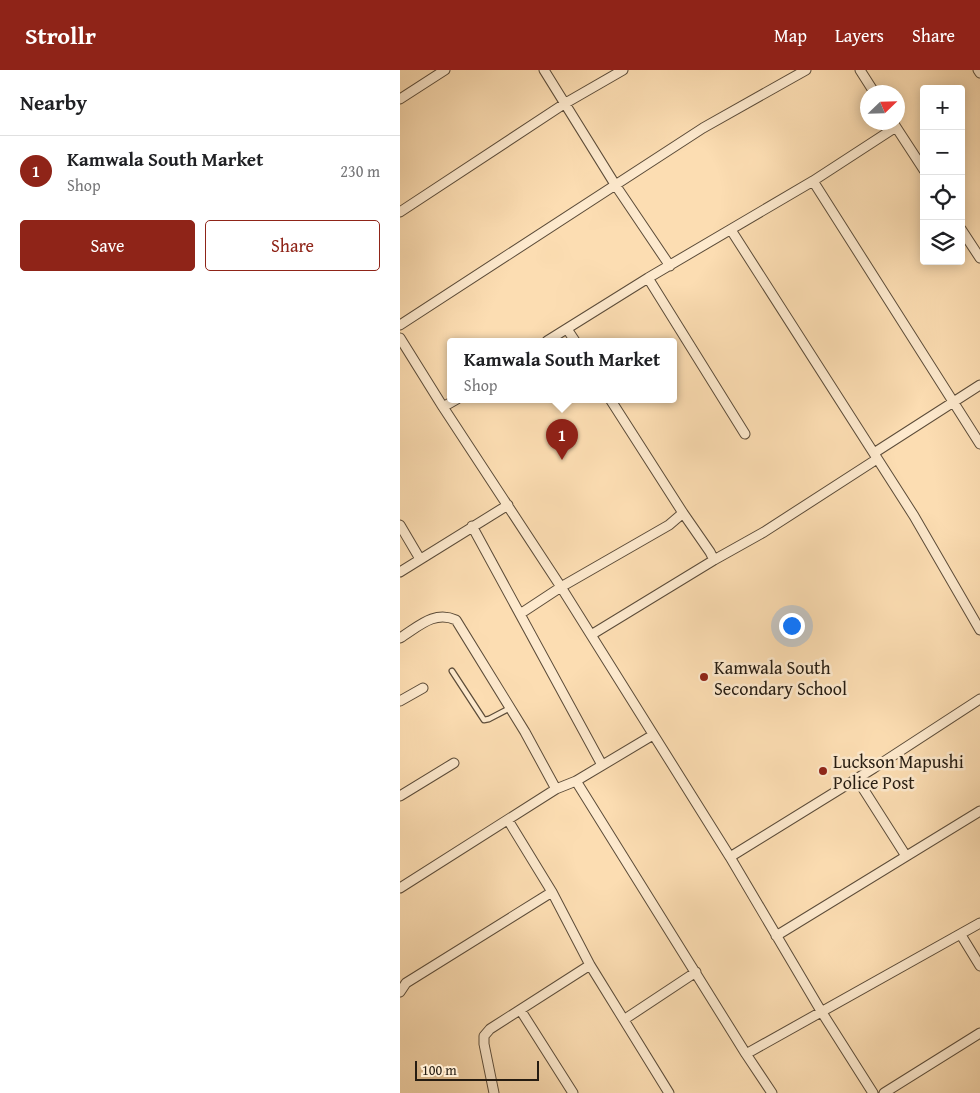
<!DOCTYPE html>
<meta charset="utf-8">
<style>
:root{--surface:#fff;--page:#f6f6f6;--text:#202124;--muted:#757577;--line:#e0e0e0;--accent:#8f2418}
body{margin:0;font-family:"Gentium Book Plus",serif;background:var(--page);color:var(--text)}
.controls{position:absolute;right:15px;top:15px;display:grid;overflow:hidden;border-radius:5px;box-shadow:0 2px 12px #0003}
.controls button{width:45px;height:45px;display:grid;place-items:center;padding:0;border:0;border-bottom:1px solid var(--line);background:var(--surface);color:var(--text);font:25px sans-serif}
.compass{position:absolute;left:460px;top:15px;width:45px;height:45px;border-radius:50%;background:var(--surface);box-shadow:0 2px 12px #0003;rotate:67deg}
.scale{position:absolute;left:15px;bottom:12px;width:124px;box-sizing:border-box;padding-left:5px;border:2px solid #261c11;border-top:0;font-size:14px;line-height:18px;white-space:nowrap;color:#261c11;-webkit-text-stroke:4px #fde9cd;paint-order:stroke}
.you{position:absolute;left:391px;top:555px;width:18px;height:18px;margin:-12px;border:4px solid #fff;border-radius:50%;background:#1a73e8;box-shadow:0 0 0 8px #1a73e833}
.badge{display:grid;place-items:center;width:32px;height:32px;border-radius:50%;background:var(--accent);color:#fff;font-size:16px;font-weight:700}
.pin{position:absolute;translate:-50% -41px;filter:drop-shadow(0 1px 2px #0008)}
.pin::after{content:'';position:absolute;top:26px;width:18px;height:15px;background:inherit;clip-path:polygon(0 0,100% 0,50% 100%)}
.popup{position:absolute;left:47px;top:268px;width:230px;height:65px;box-sizing:border-box;display:grid;place-content:center;border-radius:5px;background:var(--surface);filter:drop-shadow(0 1px 4px #0005);font-size:16px;white-space:nowrap;color:var(--muted)}
.popup b{font-size:19px;color:var(--text)}
.popup::after{content:'';position:absolute;left:50%;top:100%;margin-left:-10px;border:10px solid transparent;border-top-color:var(--surface)}
.list{margin:0;padding:0;list-style:none}
h2{display:flex;justify-content:space-between;align-items:center;height:65px;margin:0;padding:0 20px;font-size:21px}
h2 small{font-size:16px;font-weight:400;color:var(--muted)}
.list li{display:grid;grid-template-columns:32px 1fr auto;gap:15px;align-items:center;box-sizing:border-box;height:70px;padding:0 20px;border-top:1px solid var(--line)}
.list b{display:block;font-size:19px;white-space:nowrap}
.list p{margin:0;font-size:16px;white-space:nowrap;color:var(--muted)}
.list em{font-size:16px;font-style:normal;color:var(--muted)}
.actions{display:flex;gap:10px;padding:15px 20px}
.actions a{flex:1;padding:11px 0;border:1px solid var(--accent);border-radius:5px;text-align:center;font-size:18px;color:var(--accent)}
.actions .main{background:var(--accent);color:#fff}
.icon{flex:none;width:28px;height:28px;fill:none;stroke:currentColor;stroke-width:2;stroke-linecap:round;stroke-linejoin:round}
.map{position:relative;flex:none;width:580px;height:1023px;overflow:hidden}
header{display:flex;align-items:center;gap:30px;box-sizing:border-box;height:70px;padding:0 25px;background:var(--accent);color:#fff}
header strong{font-size:24px}
nav{display:flex;gap:28px;margin-inline-start:auto;font-size:18px}
main{display:flex}
aside{flex:1;background:var(--surface)}
.map>svg:first-child{display:block}
</style>
<header>
<strong>Strollr</strong>
<nav><a>Map</a><a>Layers</a><a>Share</a></nav>
</header>
<main>
<aside>
<h2>Nearby<small></small></h2>
<ul class="list">
<li><span class="badge">1</span><div><b>Kamwala South Market</b><p>Shop</p></div><em>230 m</em></li>
</ul>
<div class="actions"><a class="main">Save</a><a>Share</a></div>
</aside>
<div class="map">
<svg width="580" height="1023" viewBox="0 0 580 1023">
<rect width="100%" height="100%" fill="#fcddb2"/>
<filter id="stains"><feTurbulence type="fractalNoise" baseFrequency=".004" numOctaves="4"/><feColorMatrix values="0 0 0 0 .2 0 0 0 0 .09 0 0 0 0 .02 0 0 0 .5 -.17"/></filter>
<radialGradient id="worn" r=".72"><stop offset=".6" stop-color="#630" stop-opacity="0"/><stop offset="1" stop-color="#630" stop-opacity=".3"/></radialGradient>
<g fill="none" stroke-linecap="round" stroke-linejoin="round">
<g stroke="#5c4c39" stroke-width="7">
<path id="lane" d="M52,601L84,650L89,649L110,638"/>
</g>
<g stroke="#5c4c39" stroke-width="11">
<path id="street" d="M144,0L216,116L270,196
M460,0L474,22
M578,0L580,3
M0,29L45,0
M494,54L524,100
M413,111L580,374
M0,142L164,34L223,0
M561,159L580,188
M331,160L514,446L580,560
M248,208L345,364
M0,255L303,58L406,0
M167,259L175,271
M0,268L43,337L161,517L330,787L421,941L473,1023
M147,271L248,208L413,111L496,57
M43,337L57,329
M474,383L580,315
M283,443L310,482L314,490L364,462L477,389
M0,455L20,489
M72,456L202,695
M0,502L108,435
M120,544L161,517L269,455L283,443L210,329
M191,565L314,490
M0,568C18,557 34,540 56,550L125,662L156,719
M0,631L23,618
M457,709L506,786
M176,711L346,984L372,1023
M0,726L54,693
M108,750L152,822L190,895L269,1023
M330,787L474,698L580,629
M0,818L156,719L176,711L253,665
M561,865L580,896
M376,866L580,741
M0,922L6,913L152,822
M121,941L173,1023
M225,949L296,902
M346,984L580,853
M94,1023L84,974V966L90,959L190,895
M484,1023L580,963"/>
</g>
<use href="#lane" stroke="#fde9cd" stroke-width="4.5"/>
<use href="#street" stroke="#fde9cd" stroke-width="9"/>
</g>
<g fill="#8f2418" stroke="#fde9cd" stroke-width="2">
<circle cx="304" cy="607" r="5"/>
<circle cx="423" cy="701" r="5"/>
</g>
<g text-anchor="middle" dominant-baseline="central" stroke-width="5" stroke-linejoin="round" paint-order="stroke">
<g font-size="18" fill="#261c11" stroke="#fde9cd" text-anchor="start">
<text x="314" y="597">Kamwala South<tspan x="314" dy="21">Secondary School</tspan></text>
<text x="433" y="691">Luckson Mapushi<tspan x="433" dy="21">Police Post</tspan></text>
</g>
</g>
<rect width="100%" height="100%" filter="url(#stains)"/>
<rect width="100%" height="100%" fill="url(#worn)"/>
</svg>
<div class="controls">
<button>+</button>
<button>−</button>
<button><svg class="icon" aria-label="locate" viewBox="0 0 24 24"><circle cx="12" cy="12" r="6"/><path d="M12 2v4M12 18v4M2 12h4M18 12h4"/></svg></button>
<button><svg class="icon" aria-label="layers" viewBox="0 0 24 24"><path d="M12 4l9 5-9 5-9-5zM3 14l9 5 9-5"/></svg></button>
</div>
<svg class="compass" viewBox="-18 -18 36 36"><path d="M0-13l5 13h-10z" fill="#e53935"/><path d="M0 13l5-13h-10z" fill="#757577"/></svg>
<div class="scale">100 m</div>
<div class="you"></div>
<div class="pin badge" style="left:162px;top:390px">1</div>
<div class="popup"><b>Kamwala South Market</b>Shop</div>
</div>
</main>
